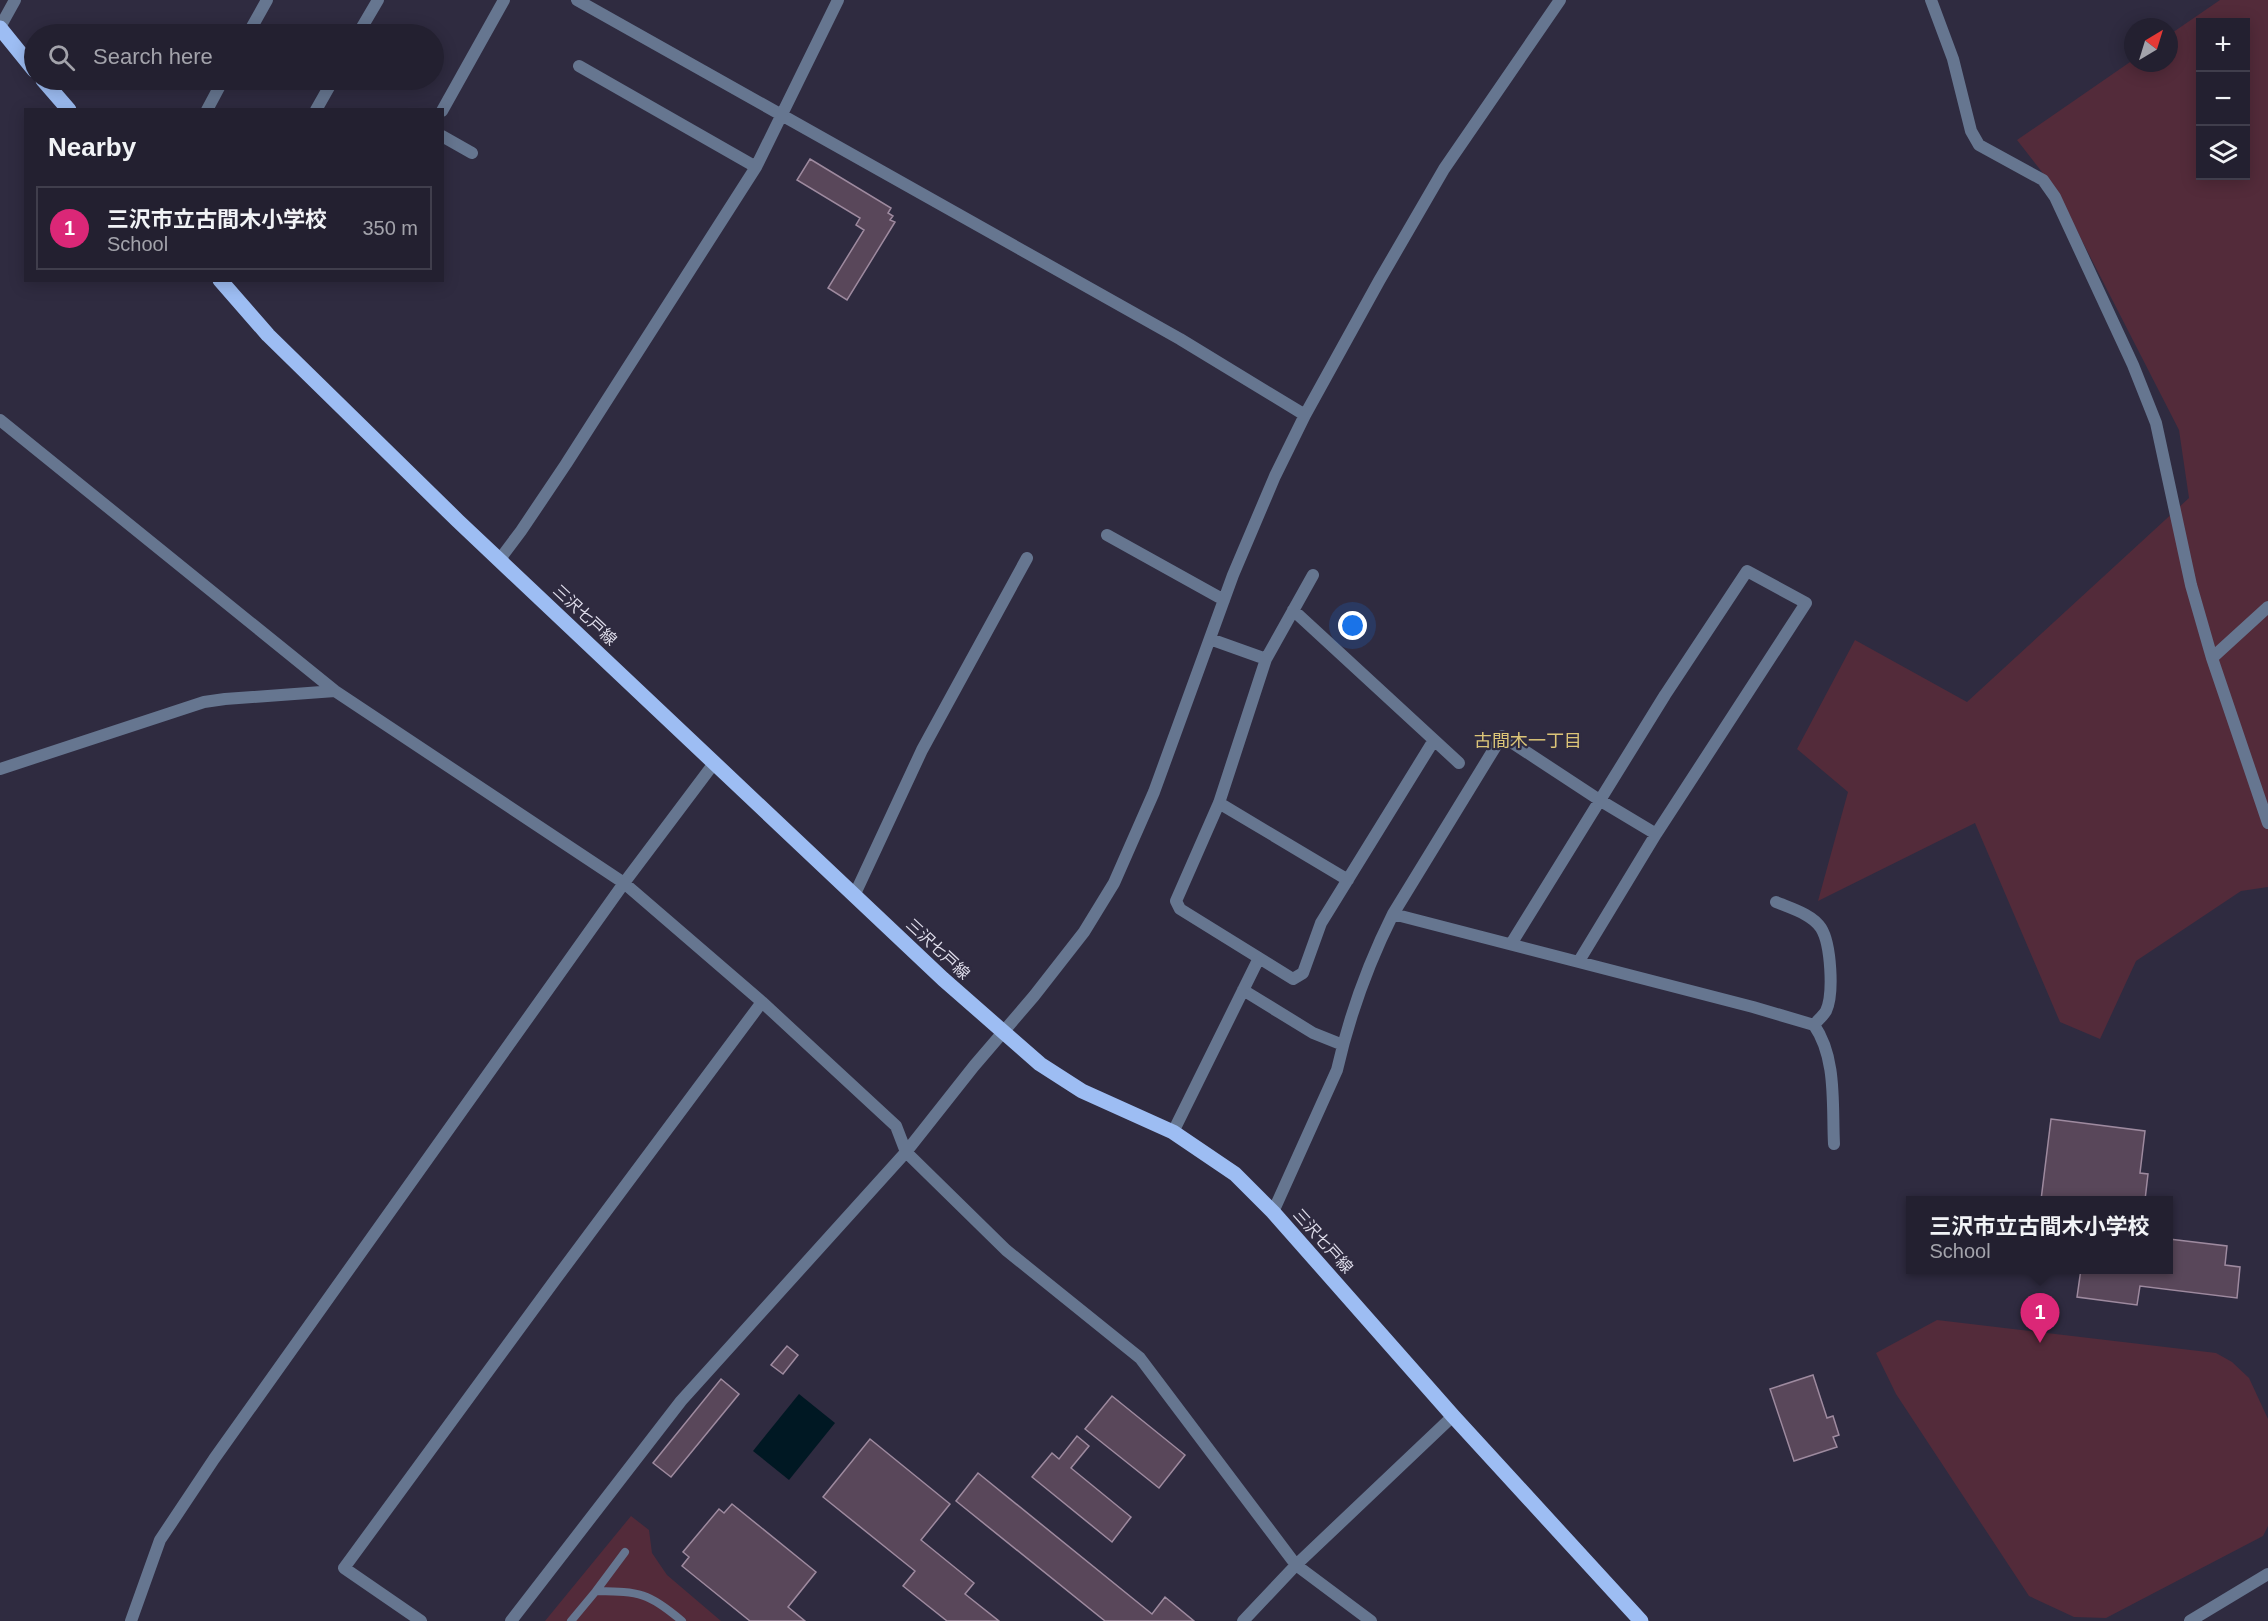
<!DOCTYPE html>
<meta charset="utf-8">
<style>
:root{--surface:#232030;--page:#2b2838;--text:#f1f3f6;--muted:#a3a3ab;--line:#403e4c;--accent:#db2777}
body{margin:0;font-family:Arial,"Noto Sans JP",sans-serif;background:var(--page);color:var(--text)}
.controls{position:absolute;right:18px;top:18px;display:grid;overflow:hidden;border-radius:0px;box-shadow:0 3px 15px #0003}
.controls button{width:54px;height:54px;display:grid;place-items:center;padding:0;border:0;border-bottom:2px solid var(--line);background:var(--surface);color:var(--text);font:30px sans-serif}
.compass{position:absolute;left:2124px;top:18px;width:54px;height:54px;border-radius:50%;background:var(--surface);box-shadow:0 3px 15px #0003;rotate:38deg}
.you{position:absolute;left:1353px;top:626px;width:21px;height:21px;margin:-15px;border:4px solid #fff;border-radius:50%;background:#1a73e8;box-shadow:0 0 0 9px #1a73e833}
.badge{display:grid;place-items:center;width:39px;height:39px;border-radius:50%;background:var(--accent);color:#fff;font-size:20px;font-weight:700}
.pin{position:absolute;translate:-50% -50px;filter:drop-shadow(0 2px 3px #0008)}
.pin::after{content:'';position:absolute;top:32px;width:21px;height:18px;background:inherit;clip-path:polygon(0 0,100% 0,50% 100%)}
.popup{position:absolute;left:1906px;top:1196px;width:267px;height:78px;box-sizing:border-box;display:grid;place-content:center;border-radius:0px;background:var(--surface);filter:drop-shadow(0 2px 4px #0005);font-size:20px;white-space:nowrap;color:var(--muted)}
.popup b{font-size:22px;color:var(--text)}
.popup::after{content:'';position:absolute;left:50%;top:100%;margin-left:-12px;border:12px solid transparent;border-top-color:var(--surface)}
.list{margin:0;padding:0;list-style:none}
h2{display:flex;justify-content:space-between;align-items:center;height:78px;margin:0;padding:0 24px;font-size:26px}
h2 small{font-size:20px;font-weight:400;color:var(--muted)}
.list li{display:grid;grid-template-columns:39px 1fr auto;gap:18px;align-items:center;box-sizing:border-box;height:84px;margin:0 12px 12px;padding:0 12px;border:2px solid var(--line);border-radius:0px}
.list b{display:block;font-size:22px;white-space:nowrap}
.list p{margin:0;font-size:20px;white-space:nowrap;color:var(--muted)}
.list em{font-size:20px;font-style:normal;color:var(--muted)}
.icon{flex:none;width:33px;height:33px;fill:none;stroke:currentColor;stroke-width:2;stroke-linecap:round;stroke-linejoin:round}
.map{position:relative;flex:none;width:2268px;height:1621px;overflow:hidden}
.search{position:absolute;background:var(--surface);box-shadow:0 3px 15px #0003;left:24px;top:24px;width:420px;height:66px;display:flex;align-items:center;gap:15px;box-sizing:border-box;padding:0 21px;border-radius:33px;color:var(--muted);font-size:22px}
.panel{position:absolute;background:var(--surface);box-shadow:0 3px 15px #0003;left:24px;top:108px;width:420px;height:174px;border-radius:0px}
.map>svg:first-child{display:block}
</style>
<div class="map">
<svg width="2268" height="1621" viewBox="0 0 2268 1621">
<rect width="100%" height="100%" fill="#2f2b40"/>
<path fill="#532b3a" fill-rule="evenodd" d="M2220,0H2268V887L2241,891L2136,961L2100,1039L2060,1022L1975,823L1818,901L1848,792L1797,749L1855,640L1967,702L2189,498L2179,430L2056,190L2017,140L2133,60V63H2169V35ZM2200,22H2246V176H2200Z
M1937,1320L2216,1353L2232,1362L2249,1378L2268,1419V1526L2263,1536L2106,1618L2074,1617L2029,1596L1896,1394L1876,1353Z
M631,1516L649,1530L652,1553L667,1575L721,1621H545Z"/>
<path fill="#001823" d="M799,1394L835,1423L789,1480L753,1451Z"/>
<path fill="#59475a" stroke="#9e8a9f" stroke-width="1.5" d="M810,159L891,208L888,213L893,216L890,220L895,222L847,300L828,288L864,230L856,225L860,218L797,180Z
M2051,1119L2145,1131L2140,1173L2148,1174L2145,1200H2041Z
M2169,1239L2227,1246L2225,1265L2240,1267L2237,1298L2140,1286L2137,1305L2077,1297L2081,1269H2169Z
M787,1346L798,1355L783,1374L771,1365Z
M1813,1375L1827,1418L1833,1416L1839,1435L1833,1437L1837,1447L1794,1461L1770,1389Z
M721,1379L739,1394L671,1477L653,1463Z
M1112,1396L1185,1455L1159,1488L1085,1429Z
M1077,1436L1089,1446L1071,1468L1131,1517L1112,1542L1032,1477L1052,1453L1059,1459Z
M870,1439L950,1504L921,1540L974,1583L965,1594L999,1621H947L903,1586L915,1571L823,1497Z
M978,1473L1152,1614L1165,1597L1194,1621H1105L956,1501Z
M732,1504L816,1572L788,1607L805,1621H750L682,1566L689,1557L683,1552L719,1509L724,1513Z"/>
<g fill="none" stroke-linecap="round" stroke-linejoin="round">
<path stroke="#667690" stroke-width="8" d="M596,1591L625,1552
M571,1621L596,1591C640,1592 648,1592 682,1621"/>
<path stroke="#667690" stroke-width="12" d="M577,0L1180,339L1305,415
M1931,0L1953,59L1971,131L1979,145L2043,180L2055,197L2133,365L2156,423L2191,585L2212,658L2268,823
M0,27L15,0
M248,34L267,0
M358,34L378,0
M579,66L756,167
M207,110L223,80
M316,110L333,80
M442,111L504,0
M442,136L472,153
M0,420L335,691L624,883L762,1002L896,1126L906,1152L1006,1250L1140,1358L1296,1565L1371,1621
M1107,535L1224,600
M500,559L521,531L566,464L756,167L838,0
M1313,575L1266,659L1219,803L1176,901L1180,909L1293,979L1303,973L1321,923L1434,740
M1293,610L1459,763
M1210,639L1266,659
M2212,658L2268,607
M0,769L204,702L225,699L335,691
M1219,803L1348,880
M854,896L922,750L1027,558
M1776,902C1790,908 1812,914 1821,928C1831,944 1834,994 1826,1011C1823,1016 1817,1021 1814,1025
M1393,914L1753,1007L1814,1025C1837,1058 1832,1105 1834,1144
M1511,944L1665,695L1747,571L1806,603L1656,834L1579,961
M1243,990L1313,1033L1343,1045
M1173,1132L1259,958
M1273,1212L1337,1070C1349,1017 1369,962 1393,914L1502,736L1601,801L1656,834
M131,1621L160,1540L214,1459L624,883L715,762
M421,1621L344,1568L555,1280L762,1002
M511,1621L681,1401L906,1152L974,1066L1034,996L1084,932L1114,883L1154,792L1233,575L1275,476L1305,415L1379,281L1444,169L1560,0
M1243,1621L1296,1565L1453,1416
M2190,1621L2268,1574"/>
<path stroke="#9dbdf3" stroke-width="15" d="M0,28L34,70
M43,80L69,110
M220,280L268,335L458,521L943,979L1040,1064L1082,1091L1173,1132L1235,1174L1273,1212L1453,1416L1641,1621"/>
</g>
<g text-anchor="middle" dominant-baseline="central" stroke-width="4.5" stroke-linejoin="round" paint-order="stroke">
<g font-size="16" fill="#dedcea" stroke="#2f2b40">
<text transform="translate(585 615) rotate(43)">三沢七戸線</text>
<text transform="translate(938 949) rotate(43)">三沢七戸線</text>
<text transform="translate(1323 1241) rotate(48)">三沢七戸線</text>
</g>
<g font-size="18" fill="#dcc578" stroke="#2f2b40">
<text x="1528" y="741">古間木一丁目</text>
</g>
</g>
</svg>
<div class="controls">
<button>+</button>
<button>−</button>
<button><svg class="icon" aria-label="layers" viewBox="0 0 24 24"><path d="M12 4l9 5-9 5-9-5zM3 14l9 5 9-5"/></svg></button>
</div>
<svg class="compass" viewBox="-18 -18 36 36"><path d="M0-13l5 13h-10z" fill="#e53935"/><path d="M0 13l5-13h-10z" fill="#a3a3ab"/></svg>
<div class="you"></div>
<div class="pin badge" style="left:2040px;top:1343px">1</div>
<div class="popup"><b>三沢市立古間木小学校</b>School</div>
<div class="search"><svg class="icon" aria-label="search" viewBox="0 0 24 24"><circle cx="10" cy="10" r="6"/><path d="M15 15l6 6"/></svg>Search here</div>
<section class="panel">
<h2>Nearby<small></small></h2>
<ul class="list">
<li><span class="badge">1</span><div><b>三沢市立古間木小学校</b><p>School</p></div><em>350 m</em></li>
</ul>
</section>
</div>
